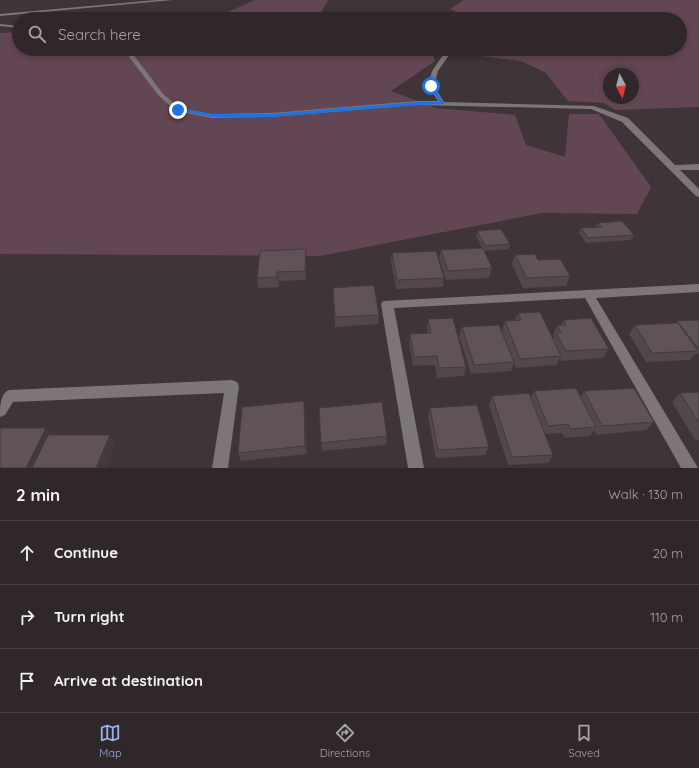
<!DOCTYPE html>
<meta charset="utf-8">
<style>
:root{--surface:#2f272a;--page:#3b3336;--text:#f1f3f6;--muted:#a7a5a8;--line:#4a4447;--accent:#95b2f1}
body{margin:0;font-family:Quicksand,sans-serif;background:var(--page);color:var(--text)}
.compass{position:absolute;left:603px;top:68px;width:36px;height:36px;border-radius:50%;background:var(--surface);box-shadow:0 2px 6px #0003;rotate:173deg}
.stop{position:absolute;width:12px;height:12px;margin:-9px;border:3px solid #1a73e8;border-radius:50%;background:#fff}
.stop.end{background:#1a73e8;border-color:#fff;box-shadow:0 1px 4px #0008}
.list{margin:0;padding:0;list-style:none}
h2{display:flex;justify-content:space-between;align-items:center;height:52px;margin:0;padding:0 16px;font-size:17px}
h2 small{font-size:13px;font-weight:400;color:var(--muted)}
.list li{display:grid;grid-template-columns:26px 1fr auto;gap:12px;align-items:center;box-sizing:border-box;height:64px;padding:0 16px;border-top:1px solid var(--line)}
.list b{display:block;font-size:15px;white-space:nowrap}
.list em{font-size:13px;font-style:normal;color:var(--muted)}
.icon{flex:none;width:22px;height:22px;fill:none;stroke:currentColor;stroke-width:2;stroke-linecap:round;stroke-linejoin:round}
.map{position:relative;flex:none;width:699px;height:468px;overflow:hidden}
.search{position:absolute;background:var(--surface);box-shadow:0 2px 6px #0003;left:12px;right:12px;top:12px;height:44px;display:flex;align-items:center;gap:10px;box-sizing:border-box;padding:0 14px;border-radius:22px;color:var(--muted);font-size:15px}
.sheet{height:244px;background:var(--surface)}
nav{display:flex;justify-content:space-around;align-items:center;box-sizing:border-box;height:56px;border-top:1px solid var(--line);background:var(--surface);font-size:11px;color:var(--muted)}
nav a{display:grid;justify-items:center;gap:2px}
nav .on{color:var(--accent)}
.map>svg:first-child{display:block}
</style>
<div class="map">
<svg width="699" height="468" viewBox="0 0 699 468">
<rect width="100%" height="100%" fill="#3f3438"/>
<path fill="#634653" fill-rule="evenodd" d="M255,0H328L320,15L325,19H212Z
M462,0H699V107L616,110L604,103L568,101L546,73L521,61L473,55L479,49H680V19H472L450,9L463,1ZM609,74H633V98H609Z
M142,12L205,19H28L26,17Z
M19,32V49H431L435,61L391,91L436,108L515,115L526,145L565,157L569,114H599L651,187L637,214L542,213L320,256L0,254V33Z"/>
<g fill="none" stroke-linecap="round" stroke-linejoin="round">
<path fill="#7c7678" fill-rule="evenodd" d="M156,0H173L0,16V14Z
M391,18H432L434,19H389Z
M0,24L19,26V28L0,26Z
M123,49H129L163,94L180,108L212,114L271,113L417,101H438L428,86L432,71L443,55L444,49H450L449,55L438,71L434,86L444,102L594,106L628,118L675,165L699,164V170H680L699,189V197L696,196L622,122L591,109L417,105L271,117L212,118L176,111L159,96Z
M699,284V292L596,298L698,468H681L585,298L394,308L424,468H408L381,304L383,301Z
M232,380L237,382L239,386L228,468H212L224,393L13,402L5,415L0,417C0,406 0,394 9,390Z"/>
</g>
<path fill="#52474c" d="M598,223L634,235L631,240L586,243L579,233L581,228L596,227Z
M477,231L510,244L509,249L484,251L492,268L489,278L446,280L439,259L441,250L482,248L476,236Z
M392,253L444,278L443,287L396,289L391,262Z
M515,255L538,260L570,276L566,286L523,288L512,264Z
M306,258V280L279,281V287L258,288L257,278Z
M333,288L379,315L378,324L335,327Z
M518,313L553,339L554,337L553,335L557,326L561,325L564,320L609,349L603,358L561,361L560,358L557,365L516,368L514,363L511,371L471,374L459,336L462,327L502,330L505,321L515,320Z
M428,319L466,367L464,376L437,378L435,365L413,366L409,343L410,334L428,333L427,328Z
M699,320V354H695L690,360L646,362L629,334L635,325L676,323L677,321Z
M534,391L581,397L584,391L654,422L646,430L596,435L594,430L590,436L565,438L562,433L545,434L553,455L548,463L508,465L489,405L492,396L531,397Z
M699,392V440H695L672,402L680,393Z
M304,401L305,410L307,454L241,461L238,453Z
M430,408L489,447L485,455L436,458L428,417Z
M387,436L386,445L322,451L321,443Z"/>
<path fill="#423a3e" d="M306,249V280L305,271Z
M277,272L279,281V287L277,277Z
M304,401L305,410L307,454L305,446Z
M46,428L54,436L39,468H26Z
M110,435L116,443L106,468H96Z"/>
<path fill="#5f5358" stroke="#423a3e" d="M622,221L634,235L588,238L581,228L602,227L598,223Z
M501,229L510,244L485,246L477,231Z
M483,248L492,268L448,271L441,250Z
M306,249L305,271L277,272V277L257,278L260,251Z
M436,251L444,278L397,280L392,253Z
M535,254L538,260L560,259L570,276L527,278L515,255Z
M374,285L379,315L335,317L333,288Z
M540,312L561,356L520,359L505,321L521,320L518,313Z
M453,318L466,367L439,368L437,356L414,357L410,334L431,333L428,319Z
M591,318L609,349L566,351L556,333L561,332L557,326L566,325L564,320Z
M699,320V349L677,321Z
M678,323L698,351L652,353L635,325Z
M499,325L514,362L474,365L462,327Z
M576,388L596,427L570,429L568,424L548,426L534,391Z
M634,388L654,422L602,426L584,391Z
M699,392V423L680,393Z
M529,393L553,455L512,457L492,396Z
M304,401L305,446L238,453L242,407Z
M382,402L387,436L321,443L319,408Z
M477,405L489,447L438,450L430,408Z
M0,428H46L26,468H0Z
M48,435H110L96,468H32Z"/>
<path fill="#1a73e8" d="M430,85H433L444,104L417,105L271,117H212L176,110L178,108L212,114H271L417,102H439Z"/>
</svg>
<svg class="compass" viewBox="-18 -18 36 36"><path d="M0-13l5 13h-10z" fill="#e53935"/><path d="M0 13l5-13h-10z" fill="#a7a5a8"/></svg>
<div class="stop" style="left:431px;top:86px"></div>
<div class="stop end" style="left:178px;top:110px"></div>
<div class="search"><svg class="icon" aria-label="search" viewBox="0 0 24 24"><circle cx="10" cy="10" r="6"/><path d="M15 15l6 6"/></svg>Search here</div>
</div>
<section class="sheet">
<h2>2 min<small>Walk · 130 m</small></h2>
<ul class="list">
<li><svg class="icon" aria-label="ahead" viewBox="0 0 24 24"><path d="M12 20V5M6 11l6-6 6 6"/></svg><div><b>Continue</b></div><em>20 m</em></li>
<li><svg class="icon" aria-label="right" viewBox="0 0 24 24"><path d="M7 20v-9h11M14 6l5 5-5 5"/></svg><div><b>Turn right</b></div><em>110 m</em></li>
<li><svg class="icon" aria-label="arrive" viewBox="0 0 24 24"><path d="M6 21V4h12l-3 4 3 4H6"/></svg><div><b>Arrive at destination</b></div></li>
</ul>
</section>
<nav>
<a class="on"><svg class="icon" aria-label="map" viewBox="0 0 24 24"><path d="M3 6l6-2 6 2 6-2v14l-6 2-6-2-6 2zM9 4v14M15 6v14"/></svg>Map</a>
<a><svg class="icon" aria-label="directions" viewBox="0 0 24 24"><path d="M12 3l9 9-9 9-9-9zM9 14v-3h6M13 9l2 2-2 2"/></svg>Directions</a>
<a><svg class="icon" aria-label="saved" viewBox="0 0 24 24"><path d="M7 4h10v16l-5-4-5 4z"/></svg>Saved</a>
</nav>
